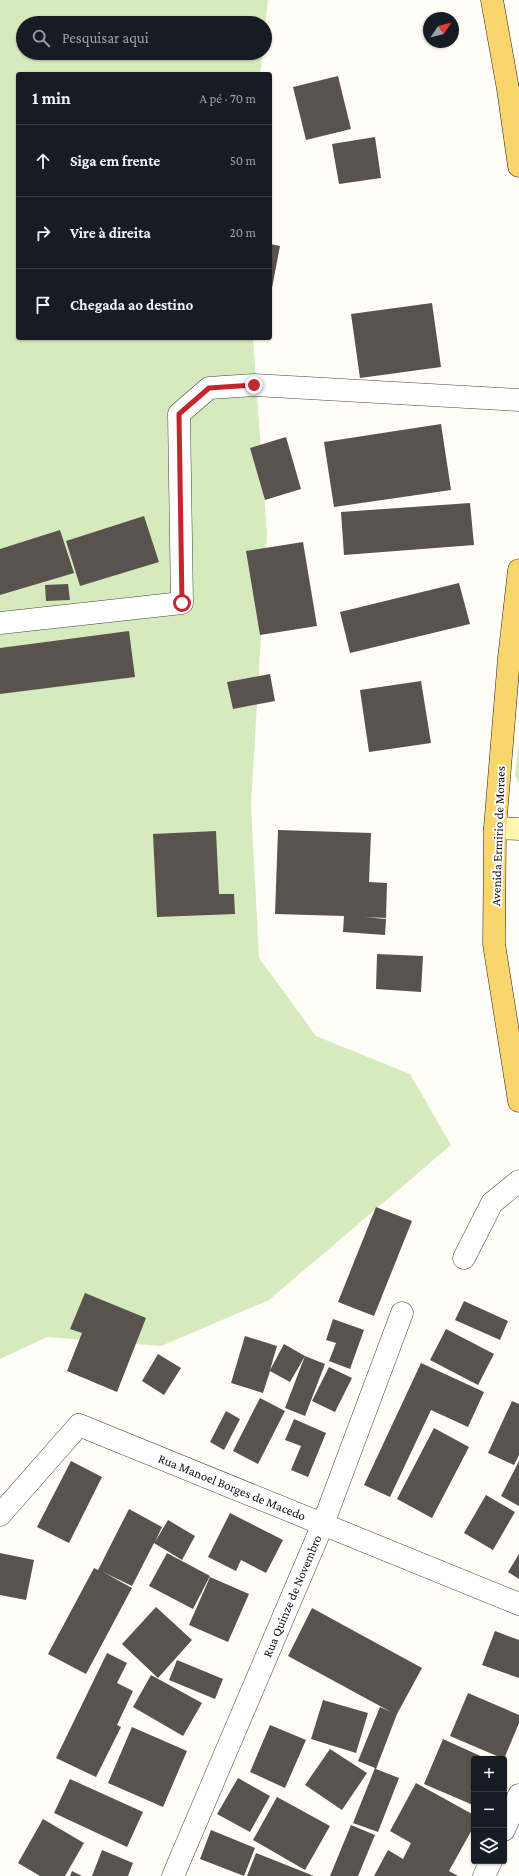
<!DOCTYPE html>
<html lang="pt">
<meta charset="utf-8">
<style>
:root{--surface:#171b24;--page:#242831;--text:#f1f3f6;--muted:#9ea1a6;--line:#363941}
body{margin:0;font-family:"Crimson Pro",serif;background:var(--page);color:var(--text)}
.controls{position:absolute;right:12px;bottom:12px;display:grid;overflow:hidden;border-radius:4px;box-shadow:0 1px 3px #0004}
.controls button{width:36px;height:36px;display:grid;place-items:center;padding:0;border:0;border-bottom:1px solid var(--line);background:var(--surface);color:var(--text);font:20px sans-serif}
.compass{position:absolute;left:423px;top:12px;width:36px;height:36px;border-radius:50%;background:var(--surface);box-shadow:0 1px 3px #0004;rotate:55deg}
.stop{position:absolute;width:12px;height:12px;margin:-9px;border:3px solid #c4262e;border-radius:50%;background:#fff}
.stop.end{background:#c4262e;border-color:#fff;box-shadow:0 1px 4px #0008}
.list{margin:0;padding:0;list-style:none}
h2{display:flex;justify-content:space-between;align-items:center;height:52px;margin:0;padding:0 16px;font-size:17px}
h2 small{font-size:13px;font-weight:400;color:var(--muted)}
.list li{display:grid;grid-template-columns:26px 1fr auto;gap:12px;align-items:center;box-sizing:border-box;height:72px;padding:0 16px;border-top:1px solid var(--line)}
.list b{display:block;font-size:15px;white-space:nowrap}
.list em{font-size:13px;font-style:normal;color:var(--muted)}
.icon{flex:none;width:22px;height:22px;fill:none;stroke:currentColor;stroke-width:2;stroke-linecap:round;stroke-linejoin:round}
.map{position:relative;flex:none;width:519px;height:1876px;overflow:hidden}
.search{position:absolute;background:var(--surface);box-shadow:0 1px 3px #0004;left:16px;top:16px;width:256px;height:44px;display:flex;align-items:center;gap:10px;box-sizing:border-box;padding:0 14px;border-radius:22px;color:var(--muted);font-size:15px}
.panel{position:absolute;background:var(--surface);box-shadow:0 1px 3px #0004;left:16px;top:72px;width:256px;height:268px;border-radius:4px}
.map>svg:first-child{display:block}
</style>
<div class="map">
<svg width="519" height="1876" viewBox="0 0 519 1876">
<rect width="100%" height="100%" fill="#fffdf5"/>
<path fill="#d5ebbd" d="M0,0H268L265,28V23H23V53H263L260,74H18V338H253L267,534L251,805L259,958L316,1036L410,1074L451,1145L269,1300L161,1346L47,1337L0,1359Z
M519,742V784L515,775Z"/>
<path fill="#5a524d" d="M338,76L351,129L306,140L293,87Z
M375,137L381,178L339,184L332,144Z
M270,244L280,246L272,288L270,287Z
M432,303L441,367L360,378L351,314Z
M441,424L451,490L334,507L324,442Z
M286,437L301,489L265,500L250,448Z
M470,503L474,545L344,555L341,512Z
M144,516L159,562L80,586L66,541Z
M60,530L74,573L0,595V549Z
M303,542L317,626L260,635L246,551Z
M459,583L470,624L350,653L340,612Z
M68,584L70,600L46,601L45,585Z
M129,631L135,677L0,694V648Z
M270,674L275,701L233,709L227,682Z
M421,681L431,743L369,752L360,690Z
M278,830L371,833L369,882L387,883L386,918L365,917L386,919L385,935L343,932L344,916L275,914Z
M216,831L219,894H234L235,914L157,917L153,834Z
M377,954L423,956L421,992L376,989Z
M376,1207L412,1221L374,1316L338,1302Z
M85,1293L146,1318L117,1392L67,1371L82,1333L70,1329Z
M464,1301L508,1321L500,1340L455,1320Z
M333,1319L364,1330L350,1369L329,1361L336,1343L326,1340Z
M446,1329L494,1354L478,1385L430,1360Z
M245,1336L277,1346L270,1370L284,1344L305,1356L290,1382L270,1371L263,1393L231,1383Z
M158,1354L181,1368L164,1395L142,1381Z
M305,1356L325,1364L305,1416L285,1408Z
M421,1363L484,1392L468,1427L431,1410L390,1497L364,1485Z
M329,1367L352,1378L335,1412L312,1401Z
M260,1398L285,1411L258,1464L233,1451Z
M512,1401L519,1404V1455L514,1465L488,1453Z
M226,1411L240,1419L224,1450L210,1442Z
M294,1419L326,1433L308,1477L291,1470L301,1446L285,1440Z
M434,1428L469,1447L432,1518L397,1499Z
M71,1461L102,1477L69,1543L37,1527Z
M519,1461V1506L501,1496Z
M486,1495L515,1512L493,1550L464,1533Z
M129,1509L162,1527L155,1542L168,1520L195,1536L182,1560L154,1543L132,1586L103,1572L132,1588L86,1674L48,1654L94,1568L98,1570Z
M230,1513L283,1540L266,1573L241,1560L236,1571L208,1557Z
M0,1553L34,1560L26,1600L0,1595Z
M167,1553L210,1576L193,1609L149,1586Z
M519,1554V1579L508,1572Z
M210,1577L249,1594L228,1642L189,1625Z
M156,1607L192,1640L158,1678L122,1644Z
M312,1608L422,1668L397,1714L376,1769L399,1778L378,1832L353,1823L375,1768L358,1761L380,1707L391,1712L288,1656Z
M495,1631L519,1640V1678L482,1665Z
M107,1653L127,1663L117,1683L133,1691L117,1725L121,1727L96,1777L56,1758Z
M177,1660L223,1679L215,1699L169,1680Z
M151,1675L202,1703L183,1736L133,1707Z
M468,1693L519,1715V1723L504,1759L450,1736Z
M323,1700L368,1713L356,1753L311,1739Z
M270,1725L306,1740L285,1788L250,1772Z
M132,1727L187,1751L163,1807L108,1783Z
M443,1739L487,1759H474L473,1805L424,1784Z
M330,1749L367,1773L342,1810L305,1785Z
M238,1778L270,1796L250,1832L217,1814Z
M70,1779L143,1812L127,1847L54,1813Z
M416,1783L474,1815V1826L449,1871L458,1876H374L388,1850L403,1859L411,1843L390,1831Z
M277,1797L330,1826L305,1870L253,1840Z
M43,1819L84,1843L65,1876H40L18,1863Z
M351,1825L375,1835L358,1876H330Z
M211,1830L255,1848L244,1876L200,1859Z
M102,1850L133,1863L128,1876H92Z
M256,1853L314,1876H247Z
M72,1871L82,1876H70Z"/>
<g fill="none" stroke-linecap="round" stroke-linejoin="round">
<g stroke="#444" stroke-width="23">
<path id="street" d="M0,623L182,603L179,414L209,388L254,385L519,400
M464,1258L492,1203L519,1181
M0,1515L79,1425L519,1604
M504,1830L519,1795
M173,1876L323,1524L402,1313
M484,1876L491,1861"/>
</g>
<g stroke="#333" stroke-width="23">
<path id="secondary" d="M495,828L519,829"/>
</g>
<g stroke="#222" stroke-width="23">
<path id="primary" d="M492,0L508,89L519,166
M519,570L509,658L495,828L494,944L519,1101"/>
</g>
<use href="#street" stroke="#fff" stroke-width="22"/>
<use href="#secondary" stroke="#fff6b0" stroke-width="22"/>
<use href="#primary" stroke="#f9d66b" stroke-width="22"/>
</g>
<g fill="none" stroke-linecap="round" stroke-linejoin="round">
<path stroke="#c4262e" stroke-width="5" d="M182,603L179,414L209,388L254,385"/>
</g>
<g text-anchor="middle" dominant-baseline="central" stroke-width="4" stroke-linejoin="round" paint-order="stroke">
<g font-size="13" fill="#111" stroke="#fff">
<text transform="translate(498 836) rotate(-88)">Avenida Ermirio de Moraes</text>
<text transform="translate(232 1487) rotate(22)">Rua Manoel Borges de Macedo</text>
<text transform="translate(292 1596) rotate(-67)">Rua Quinze de Novembro</text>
</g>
</g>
</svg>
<div class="controls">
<button>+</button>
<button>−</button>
<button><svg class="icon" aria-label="layers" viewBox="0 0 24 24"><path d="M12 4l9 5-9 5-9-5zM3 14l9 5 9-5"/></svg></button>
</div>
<svg class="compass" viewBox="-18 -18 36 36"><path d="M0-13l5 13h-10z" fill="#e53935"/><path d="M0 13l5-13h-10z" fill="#9ea1a6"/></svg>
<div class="stop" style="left:182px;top:603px"></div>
<div class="stop end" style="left:254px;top:385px"></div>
<div class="search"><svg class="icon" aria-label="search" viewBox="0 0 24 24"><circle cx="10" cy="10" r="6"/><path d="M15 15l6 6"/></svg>Pesquisar aqui</div>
<section class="panel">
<h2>1 min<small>A pé · 70 m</small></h2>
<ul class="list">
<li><svg class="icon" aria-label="ahead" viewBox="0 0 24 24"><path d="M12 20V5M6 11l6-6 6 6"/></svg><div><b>Siga em frente</b></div><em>50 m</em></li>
<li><svg class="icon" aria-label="right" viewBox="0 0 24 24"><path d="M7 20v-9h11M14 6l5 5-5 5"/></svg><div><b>Vire à direita</b></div><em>20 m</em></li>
<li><svg class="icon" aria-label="arrive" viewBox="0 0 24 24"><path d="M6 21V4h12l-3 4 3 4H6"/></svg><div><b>Chegada ao destino</b></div></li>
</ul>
</section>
</div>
